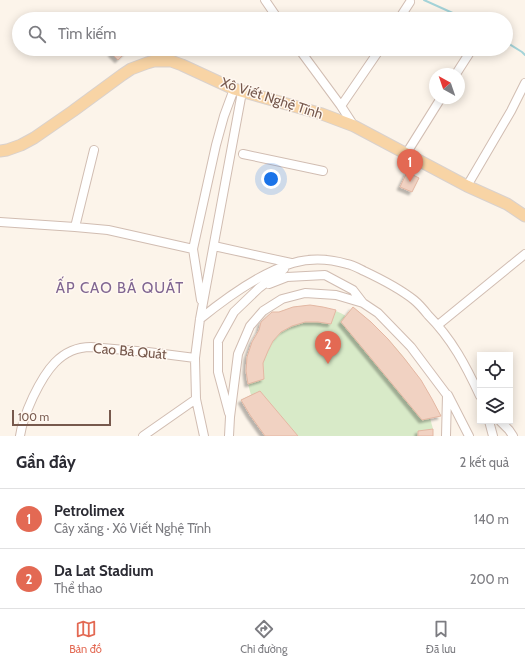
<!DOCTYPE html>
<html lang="vi">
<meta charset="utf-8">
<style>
:root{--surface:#fff;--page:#f7f7f7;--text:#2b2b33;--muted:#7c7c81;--line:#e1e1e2;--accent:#e36953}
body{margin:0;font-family:Cabin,sans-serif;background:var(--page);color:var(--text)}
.controls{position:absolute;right:12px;bottom:12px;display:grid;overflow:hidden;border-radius:0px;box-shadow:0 2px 10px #0003}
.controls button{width:36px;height:36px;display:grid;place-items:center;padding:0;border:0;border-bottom:1px solid var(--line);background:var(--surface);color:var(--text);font:20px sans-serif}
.compass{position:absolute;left:429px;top:68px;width:36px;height:36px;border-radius:50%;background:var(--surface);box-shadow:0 2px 10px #0003;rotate:320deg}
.scale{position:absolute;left:12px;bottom:10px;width:99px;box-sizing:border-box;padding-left:4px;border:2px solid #77594d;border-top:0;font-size:11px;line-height:14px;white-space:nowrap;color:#77594d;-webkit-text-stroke:3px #fff8f1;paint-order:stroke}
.you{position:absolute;left:271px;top:179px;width:14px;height:14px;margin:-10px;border:3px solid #fff;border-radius:50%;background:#1a73e8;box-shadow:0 0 0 6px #1a73e833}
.badge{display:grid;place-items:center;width:26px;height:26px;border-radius:50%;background:var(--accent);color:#fff;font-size:13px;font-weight:700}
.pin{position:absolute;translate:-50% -33px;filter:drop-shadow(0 1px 2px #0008)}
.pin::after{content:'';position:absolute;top:21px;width:14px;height:12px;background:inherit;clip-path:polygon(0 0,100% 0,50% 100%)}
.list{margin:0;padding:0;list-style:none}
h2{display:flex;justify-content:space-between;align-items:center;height:52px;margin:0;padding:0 16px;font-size:17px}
h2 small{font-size:13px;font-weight:400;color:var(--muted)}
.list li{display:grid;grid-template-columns:26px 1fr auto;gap:12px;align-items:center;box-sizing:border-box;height:60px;padding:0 16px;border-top:1px solid var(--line)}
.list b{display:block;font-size:15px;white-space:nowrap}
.list p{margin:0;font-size:13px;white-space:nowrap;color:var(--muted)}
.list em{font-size:13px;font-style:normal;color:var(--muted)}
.icon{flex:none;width:22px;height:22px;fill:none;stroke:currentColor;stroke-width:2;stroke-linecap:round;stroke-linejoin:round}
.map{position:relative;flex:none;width:525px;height:436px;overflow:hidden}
.search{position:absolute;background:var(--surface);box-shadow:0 2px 10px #0003;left:12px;right:12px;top:12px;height:44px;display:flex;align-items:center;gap:10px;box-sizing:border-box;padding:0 14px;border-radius:22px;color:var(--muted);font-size:15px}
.sheet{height:172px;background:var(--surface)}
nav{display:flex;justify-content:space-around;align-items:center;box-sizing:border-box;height:56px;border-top:1px solid var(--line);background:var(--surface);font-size:11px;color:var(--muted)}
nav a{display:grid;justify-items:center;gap:2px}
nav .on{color:var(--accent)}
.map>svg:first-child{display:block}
</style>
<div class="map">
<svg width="525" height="436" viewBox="0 0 525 436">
<defs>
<filter id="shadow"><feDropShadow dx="-3" dy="3" stdDeviation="1" flood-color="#0004"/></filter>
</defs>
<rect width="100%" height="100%" fill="#fcf4ea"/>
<path fill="#d8eac8" d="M310,305C323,307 334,309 346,316L353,307C365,317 377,327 387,338C409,361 427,388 441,416L430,418L433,429V436H265L250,415L241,400L251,395L248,384L246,371L247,357L252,343L259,330L279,312L293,307Z"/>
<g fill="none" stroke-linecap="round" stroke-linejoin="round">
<path stroke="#a4d3d8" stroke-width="2" d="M424,0L466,19
M506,42L522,52L525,55"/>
</g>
<path fill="#f1d2c2" stroke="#e4b7a3" filter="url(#shadow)" d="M115,49H129L118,60L111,53Z
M407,172L419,178L412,192L400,187Z
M310,305L323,307L336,310L331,324L318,322H305L292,326L281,332L273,341L268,351L263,363L264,379L248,384L246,371L247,357L252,342L259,330L261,322L272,312H279L293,307Z
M353,307L371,322L388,339L404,358L421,380L432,399L441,416L422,420L341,322Z
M260,391L298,436H265L250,415L241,400Z
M433,429V436H418V431Z"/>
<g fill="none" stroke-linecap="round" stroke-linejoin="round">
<g stroke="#d1bdb2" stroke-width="10">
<path id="minor" d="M265,0L278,19
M399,19L410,2
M299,49L341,106L354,126
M456,74L472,49
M341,106L380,49
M243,154L323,171
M406,154L441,98
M467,186L511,111L525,83
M0,222L75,227L108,230L193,249
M75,227L94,150
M214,246L291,263
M269,284L287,277L325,275L353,290L363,303
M201,300L193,249L216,145L224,116L234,89
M200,319C226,298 262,272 293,263C310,258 330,259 347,264C353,265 358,268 364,271C381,279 399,288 414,300C419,304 424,310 428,315C452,339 466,366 480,396
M438,325L525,254
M448,395L469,436
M229,413L218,372V341L234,312L259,288L284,269
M489,421L493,436
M500,421L509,430L513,436
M20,436C22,422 27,410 33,397C45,372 60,347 91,347L148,352L195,358
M143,436L196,399
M204,436L196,399L195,358L200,319L242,92
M229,436L230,417L238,354L250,326L263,311L282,299L305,293L336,295L363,303L378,313L411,347L447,395L446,436"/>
</g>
<g stroke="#d9d1cd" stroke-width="13">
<path id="major" d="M0,151L7,150L21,145L34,138L73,111L122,75L131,69L147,63L154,61H171L182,65L234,89L322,114L354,126L467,186L507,204L525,216"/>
</g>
<use href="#minor" stroke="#fff" stroke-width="8"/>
<use href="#major" stroke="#f8d4a5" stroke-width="11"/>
</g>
<g text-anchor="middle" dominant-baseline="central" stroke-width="3" stroke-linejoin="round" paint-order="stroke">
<g font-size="14" fill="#77594d" stroke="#fff8f1">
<text transform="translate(272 98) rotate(18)">Xô Viết Nghệ Tĩnh</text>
<text transform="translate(130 351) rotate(5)">Cao Bá Quát</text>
</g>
<g font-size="15" letter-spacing="1" fill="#806692" stroke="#fff8f1">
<text x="120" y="288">ẤP CAO BÁ QUÁT</text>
</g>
</g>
</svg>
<div class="controls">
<button><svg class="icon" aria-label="locate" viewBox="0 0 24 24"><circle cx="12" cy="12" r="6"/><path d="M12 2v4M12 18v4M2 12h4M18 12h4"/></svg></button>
<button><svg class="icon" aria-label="layers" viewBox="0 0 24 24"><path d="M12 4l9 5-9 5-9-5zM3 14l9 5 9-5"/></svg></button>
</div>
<svg class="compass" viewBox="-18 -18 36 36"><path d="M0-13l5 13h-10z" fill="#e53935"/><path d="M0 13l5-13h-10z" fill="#7c7c81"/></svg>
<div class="scale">100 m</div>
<div class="you"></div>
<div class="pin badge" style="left:410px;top:182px">1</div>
<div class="pin badge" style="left:328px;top:364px">2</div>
<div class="search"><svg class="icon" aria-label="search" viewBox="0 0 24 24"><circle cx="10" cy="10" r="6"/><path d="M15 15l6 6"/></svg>Tìm kiếm</div>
</div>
<section class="sheet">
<h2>Gần đây<small>2 kết quả</small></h2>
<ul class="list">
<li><span class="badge">1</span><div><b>Petrolimex</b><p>Cây xăng · Xô Viết Nghệ Tĩnh</p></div><em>140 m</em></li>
<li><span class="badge">2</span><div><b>Da Lat Stadium</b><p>Thể thao</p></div><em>200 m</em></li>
</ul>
</section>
<nav>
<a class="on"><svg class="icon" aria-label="map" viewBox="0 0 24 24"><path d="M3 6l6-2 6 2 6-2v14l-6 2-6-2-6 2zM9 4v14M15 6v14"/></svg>Bản đồ</a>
<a><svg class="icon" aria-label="directions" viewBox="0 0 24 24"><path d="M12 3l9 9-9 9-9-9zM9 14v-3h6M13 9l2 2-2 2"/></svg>Chỉ đường</a>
<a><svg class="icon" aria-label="saved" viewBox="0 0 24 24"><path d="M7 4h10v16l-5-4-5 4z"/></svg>Đã lưu</a>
</nav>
